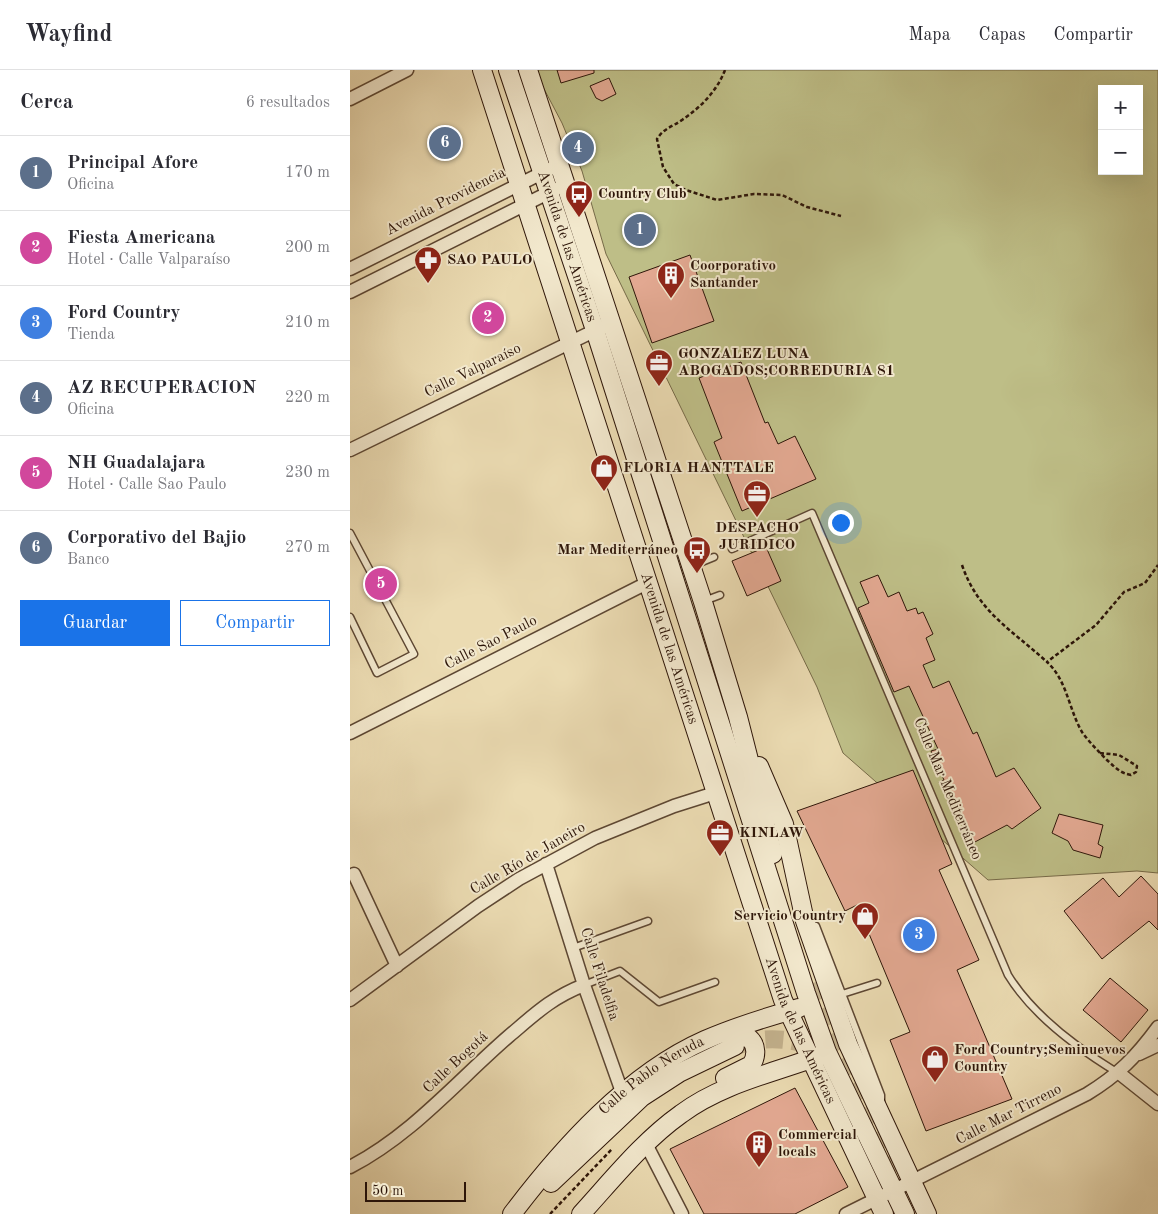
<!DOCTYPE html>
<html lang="es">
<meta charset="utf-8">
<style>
:root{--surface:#fff;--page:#f7f7f7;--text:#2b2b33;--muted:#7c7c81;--line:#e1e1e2;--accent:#1a73e8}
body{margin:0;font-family:"Old Standard TT",serif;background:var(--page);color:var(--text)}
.controls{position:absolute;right:15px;top:15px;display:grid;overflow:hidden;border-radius:0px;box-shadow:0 5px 20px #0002}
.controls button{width:45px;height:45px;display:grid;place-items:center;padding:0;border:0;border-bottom:1px solid var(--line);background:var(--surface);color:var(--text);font:25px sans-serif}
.scale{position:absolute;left:15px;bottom:12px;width:101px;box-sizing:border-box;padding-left:5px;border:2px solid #2e1609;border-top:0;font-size:14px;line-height:18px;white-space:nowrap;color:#2e1609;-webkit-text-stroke:4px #f2e8cd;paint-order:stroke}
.you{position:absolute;left:490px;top:452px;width:18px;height:18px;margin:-12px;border:4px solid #fff;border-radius:50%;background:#1a73e8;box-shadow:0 0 0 8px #1a73e833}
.badge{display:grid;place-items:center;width:32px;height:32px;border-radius:50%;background:var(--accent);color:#fff;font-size:16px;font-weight:700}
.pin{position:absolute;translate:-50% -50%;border:2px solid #fff;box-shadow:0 1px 5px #0006}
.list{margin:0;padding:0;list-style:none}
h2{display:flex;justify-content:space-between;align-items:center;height:65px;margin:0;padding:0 20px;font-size:21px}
h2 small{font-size:16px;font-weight:400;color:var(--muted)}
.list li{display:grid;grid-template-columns:32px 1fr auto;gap:15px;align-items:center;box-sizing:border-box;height:75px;padding:0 20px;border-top:1px solid var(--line)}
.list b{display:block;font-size:19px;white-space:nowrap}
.list p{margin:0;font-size:16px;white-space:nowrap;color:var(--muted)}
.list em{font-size:16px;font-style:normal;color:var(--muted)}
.actions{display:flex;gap:10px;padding:15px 20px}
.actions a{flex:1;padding:11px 0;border:1px solid var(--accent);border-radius:0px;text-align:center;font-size:18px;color:var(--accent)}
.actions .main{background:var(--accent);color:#fff}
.map{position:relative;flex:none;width:808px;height:1144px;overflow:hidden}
header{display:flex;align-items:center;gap:30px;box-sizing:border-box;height:70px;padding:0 25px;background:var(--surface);border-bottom:1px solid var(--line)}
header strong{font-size:24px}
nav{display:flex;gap:28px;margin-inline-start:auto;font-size:18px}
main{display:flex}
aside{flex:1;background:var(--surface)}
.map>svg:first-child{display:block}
</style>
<header>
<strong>Wayfind</strong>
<nav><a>Mapa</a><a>Capas</a><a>Compartir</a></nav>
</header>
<main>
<aside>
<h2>Cerca<small>6 resultados</small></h2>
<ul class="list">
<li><span class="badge" style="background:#5c6f8a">1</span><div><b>Principal Afore</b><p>Oficina</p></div><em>170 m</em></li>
<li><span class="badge" style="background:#d1479c">2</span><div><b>Fiesta Americana</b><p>Hotel · Calle Valparaíso</p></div><em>200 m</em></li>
<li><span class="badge" style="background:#3f7fe0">3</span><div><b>Ford Country</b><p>Tienda</p></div><em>210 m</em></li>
<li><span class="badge" style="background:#5c6f8a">4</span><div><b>AZ RECUPERACION</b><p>Oficina</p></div><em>220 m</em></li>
<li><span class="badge" style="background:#d1479c">5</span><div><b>NH Guadalajara</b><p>Hotel · Calle Sao Paulo</p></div><em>230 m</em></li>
<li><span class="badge" style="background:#5c6f8a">6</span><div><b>Corporativo del Bajio</b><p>Banco</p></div><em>270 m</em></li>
</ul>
<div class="actions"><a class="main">Guardar</a><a>Compartir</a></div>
</aside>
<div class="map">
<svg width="808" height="1144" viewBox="0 0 808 1144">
<rect width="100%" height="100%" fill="#ebdbb2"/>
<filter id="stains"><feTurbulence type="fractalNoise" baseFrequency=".004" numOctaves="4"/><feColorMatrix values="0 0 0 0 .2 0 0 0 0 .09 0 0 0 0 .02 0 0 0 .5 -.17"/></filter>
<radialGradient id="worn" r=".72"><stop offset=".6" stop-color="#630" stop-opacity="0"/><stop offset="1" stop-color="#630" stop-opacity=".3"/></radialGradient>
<path fill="#bebe87" stroke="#766a48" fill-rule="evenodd" d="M184,0H808V803L787,801L638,810L493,683L467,617L256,184L232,101L212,53ZM752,19H789V101H752Z"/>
<path fill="#e2a891" stroke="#2e1609" d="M207,0H244V3L211,13Z
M259,8L266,24L252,31L246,28L240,16Z
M340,185L364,251L302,273L279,207Z
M391,292L415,353L418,352L428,374L445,366L466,409L392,441L364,372L372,368L349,308Z
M416,477L431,511L397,526L382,491Z
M528,505L538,527L549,522L557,541L566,538L568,544L573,542L583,564L576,568L585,590L573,595L583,618L599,611L623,664L627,662L646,707L664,698L691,738L662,759L657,755L623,773L589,712L594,710L581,681L588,679L559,616L544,622L508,538L519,533L510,512Z
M563,700L602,794L589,800L629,890L607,900L662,1029L576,1061L540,970L560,962L507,835L495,841L447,741Z
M709,744L753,755L748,774L753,777L750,788L723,780L718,771L702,763Z
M791,806L808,824V860L799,851L752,889L714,841L753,808L769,827Z
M760,908L798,940L771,972L733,940Z
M445,1018L498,1117L445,1144H354L320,1079Z"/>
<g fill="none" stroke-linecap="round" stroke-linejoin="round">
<path stroke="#c5b490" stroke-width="18" stroke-dasharray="18 9" stroke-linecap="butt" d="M463,913L486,971L547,1101
M389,975C413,966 440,968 464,977"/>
<g stroke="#5d4733" stroke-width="9">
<path id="service" d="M0,463L64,584L27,603L0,547
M382,479L462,443L658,905C683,946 727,978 768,1003
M342,496L364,487
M354,531L370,525
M459,853L466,856L531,1025V1033
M223,878L298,851
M234,915L270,901L309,932L365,912
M489,925L527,913"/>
</g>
<g stroke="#5d4733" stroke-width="15">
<path id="minor" d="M0,29L57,0
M0,199L208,95
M0,222L206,119
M0,380L252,257
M0,663L297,513
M196,794L234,915L272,1022
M4,804L47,896
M0,930L128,836L169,809L245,768L324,736L365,723
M789,984L808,975
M769,1003L808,1034
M296,1074L332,1144
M0,1097C62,1065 107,1011 159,966C185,944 201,928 234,915
M496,1144L737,1024C768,1005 786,987 808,957"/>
</g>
<g stroke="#2e1609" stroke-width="20">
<g id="secondary">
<path id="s1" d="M132,0L433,930L534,1144"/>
<path id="s2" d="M158,0L245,260L456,923L477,982L555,1144"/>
<path d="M178,0L353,532L388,647L423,784"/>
<path d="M409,696L434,754L455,851L498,974L577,1144"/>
<path d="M375,964L399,968C407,975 407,987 401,995L375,1008"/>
<path d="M201,1113L292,1027L329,1003L385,976"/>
<path id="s3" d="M162,1144C212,1078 278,1004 355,970C385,957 417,947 449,938"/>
<path d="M231,1144C263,1109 293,1071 331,1044C371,1014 423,1003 469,986"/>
</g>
</g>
<path stroke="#2e1609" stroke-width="2.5" stroke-dasharray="4 2.5" stroke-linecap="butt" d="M375,0C367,21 351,37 332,50C322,57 314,58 307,69L313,97L324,114L336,120L367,130L404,124L432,125L457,137L491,146
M612,495C628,542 662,560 697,592
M750,683L769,685L787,696L786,702L781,705C770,703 766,698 758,691C749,682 739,672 732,662C719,640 717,610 697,592L746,555L774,522L795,513L808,495
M200,1144L262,1079"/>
<use href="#service" stroke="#f2e8cd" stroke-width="6"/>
<use href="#minor" stroke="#f2e8cd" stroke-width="12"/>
<use href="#secondary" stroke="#f2e8cd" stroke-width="18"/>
</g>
<defs>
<g id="bus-pin" transform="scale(1.4375)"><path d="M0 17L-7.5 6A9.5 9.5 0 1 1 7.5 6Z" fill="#8f2418" stroke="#f2e8cd"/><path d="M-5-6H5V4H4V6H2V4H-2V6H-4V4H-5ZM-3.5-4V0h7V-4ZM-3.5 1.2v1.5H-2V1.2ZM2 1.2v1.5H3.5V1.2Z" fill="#fff"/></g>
<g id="pharmacy-pin" transform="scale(1.4375)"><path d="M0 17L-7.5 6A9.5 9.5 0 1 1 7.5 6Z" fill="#8f2418" stroke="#f2e8cd"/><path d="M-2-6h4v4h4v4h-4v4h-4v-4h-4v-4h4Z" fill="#fff"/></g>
<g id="building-pin" transform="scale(1.4375)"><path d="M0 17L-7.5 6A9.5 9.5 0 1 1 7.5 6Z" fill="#8f2418" stroke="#f2e8cd"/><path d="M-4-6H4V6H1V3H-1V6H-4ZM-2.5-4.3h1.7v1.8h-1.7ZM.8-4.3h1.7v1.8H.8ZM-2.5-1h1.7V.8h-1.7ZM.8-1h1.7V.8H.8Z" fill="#fff"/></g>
<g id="office-pin" transform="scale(1.4375)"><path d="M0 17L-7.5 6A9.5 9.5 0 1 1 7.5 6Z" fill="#8f2418" stroke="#f2e8cd"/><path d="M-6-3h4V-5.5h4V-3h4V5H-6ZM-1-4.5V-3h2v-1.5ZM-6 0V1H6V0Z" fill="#fff"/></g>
<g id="shop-pin" transform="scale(1.4375)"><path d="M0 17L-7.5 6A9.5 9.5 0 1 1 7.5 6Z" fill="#8f2418" stroke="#f2e8cd"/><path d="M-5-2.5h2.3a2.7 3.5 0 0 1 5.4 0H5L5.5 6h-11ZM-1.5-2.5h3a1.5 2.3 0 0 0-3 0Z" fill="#fff"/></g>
</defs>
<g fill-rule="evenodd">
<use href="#bus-pin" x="229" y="124"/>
<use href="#pharmacy-pin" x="78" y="190"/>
<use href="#building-pin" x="321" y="205"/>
<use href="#office-pin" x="309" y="293"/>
<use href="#shop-pin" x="254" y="398"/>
<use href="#office-pin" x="407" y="424"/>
<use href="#bus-pin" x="347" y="480"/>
<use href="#office-pin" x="370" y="763"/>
<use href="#shop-pin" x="515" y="846"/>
<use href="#shop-pin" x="585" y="989"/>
<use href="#building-pin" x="409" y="1074"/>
</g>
<g text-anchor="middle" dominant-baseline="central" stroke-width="4" stroke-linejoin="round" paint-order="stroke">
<g font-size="15" font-weight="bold" fill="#2e1609" stroke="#f2e8cd" text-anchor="start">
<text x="248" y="124">Country Club</text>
<text x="97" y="190">SAO PAULO</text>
<text x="340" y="196">Coorporativo<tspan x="340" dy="17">Santander</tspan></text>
<text x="328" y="284">GONZALEZ LUNA<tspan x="328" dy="17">ABOGADOS;CORREDURIA 81</tspan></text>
<text x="273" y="398">FLORIA HANTTALE</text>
<text x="407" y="458" text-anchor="middle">DESPACHO<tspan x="407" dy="17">JURIDICO</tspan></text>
<text x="328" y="480" text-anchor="end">Mar Mediterráneo</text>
<text x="389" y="763">KINLAW</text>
<text x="496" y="846" text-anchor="end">Servicio Country</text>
<text x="604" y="980">Ford Country;Seminuevos<tspan x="604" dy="17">Country</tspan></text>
<text x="428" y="1065">Commercial<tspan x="428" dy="17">locals</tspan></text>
</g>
<g font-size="15" fill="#2e1609" stroke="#f2e8cd">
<text transform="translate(96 132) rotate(-27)">Avenida Providencia</text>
<text stroke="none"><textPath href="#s2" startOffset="186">Avenida de las Américas</textPath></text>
<text transform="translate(123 301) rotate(-26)">Calle Valparaíso</text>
<text transform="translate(141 573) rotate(-27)">Calle Sao Paulo</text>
<text stroke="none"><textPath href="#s1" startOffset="608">Avenida de las Américas</textPath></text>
<text transform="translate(597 719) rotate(67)">Calle Mar Mediterráneo</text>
<text transform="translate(178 789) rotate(-30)">Calle Río de Janeiro</text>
<text transform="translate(249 904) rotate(72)">Calle Filadelfia</text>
<text stroke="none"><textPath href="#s1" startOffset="1012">Avenida de las Américas</textPath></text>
<text transform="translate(106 993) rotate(-43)">Calle Bogotá</text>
<text stroke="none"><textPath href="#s3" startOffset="198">Calle Pablo Neruda</textPath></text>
<text transform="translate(659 1045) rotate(-27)">Calle Mar Tirreno</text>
</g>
</g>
<rect width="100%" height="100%" filter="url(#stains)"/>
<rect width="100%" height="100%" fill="url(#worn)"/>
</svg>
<div class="controls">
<button>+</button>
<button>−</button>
</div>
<div class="scale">50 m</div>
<div class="you"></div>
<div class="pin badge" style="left:290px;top:160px;background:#5c6f8a">1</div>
<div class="pin badge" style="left:138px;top:248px;background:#d1479c">2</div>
<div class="pin badge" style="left:569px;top:865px;background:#3f7fe0">3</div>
<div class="pin badge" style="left:228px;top:78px;background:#5c6f8a">4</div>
<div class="pin badge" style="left:31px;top:514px;background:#d1479c">5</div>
<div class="pin badge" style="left:95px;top:73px;background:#5c6f8a">6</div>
</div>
</main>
